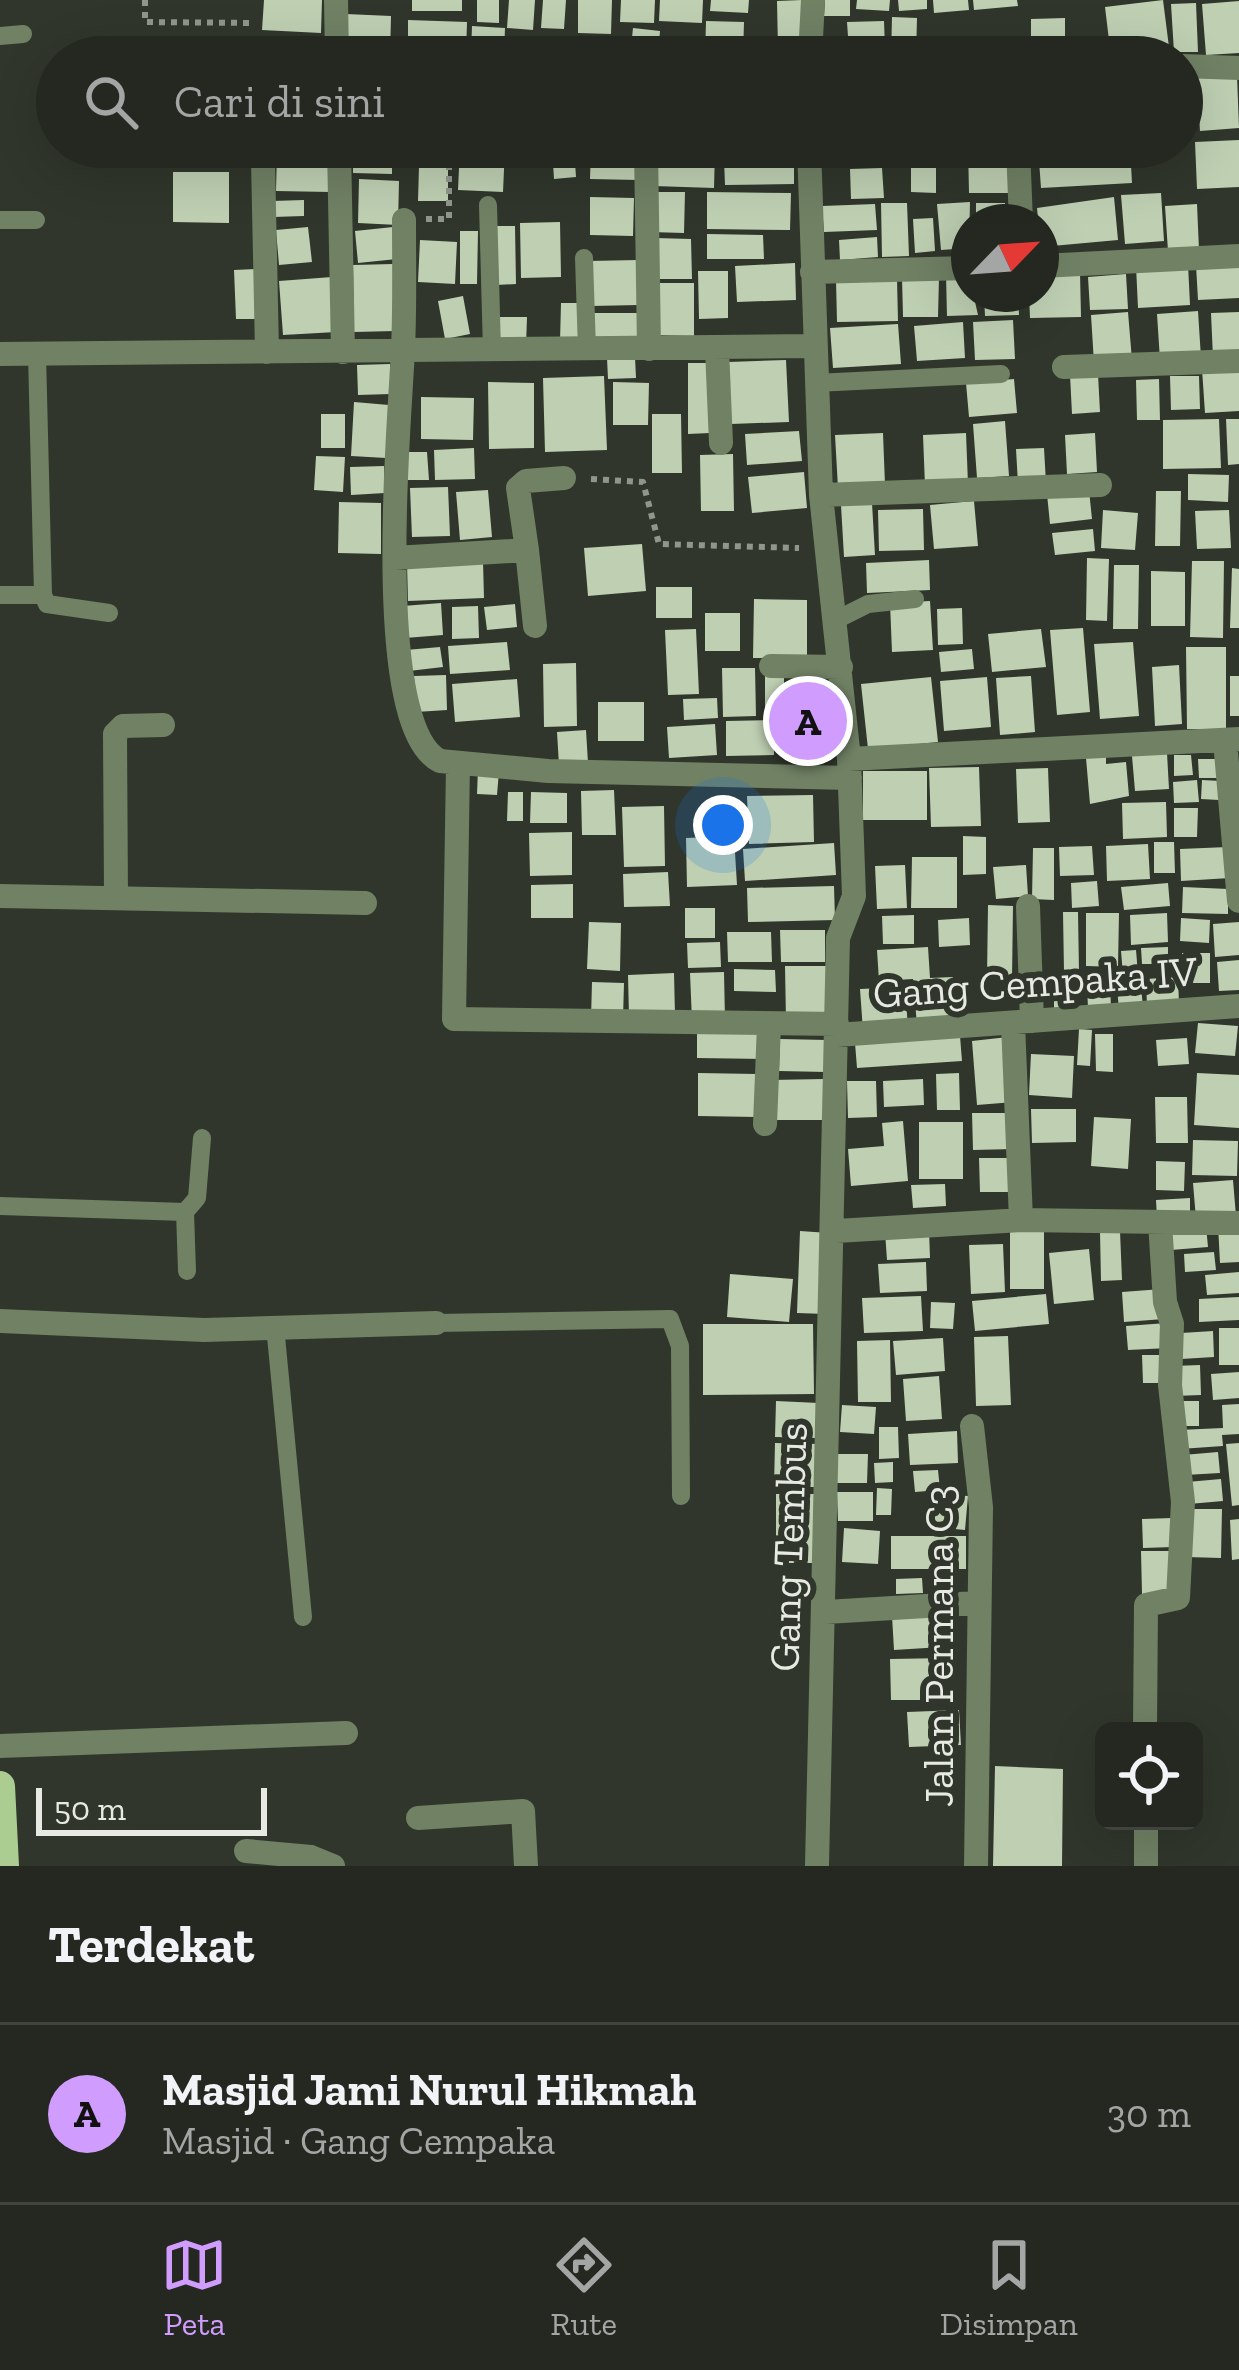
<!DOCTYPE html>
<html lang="id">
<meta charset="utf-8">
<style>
:root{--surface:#242820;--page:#30342d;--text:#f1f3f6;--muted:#a3a6a5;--line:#41443e;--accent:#d09dfe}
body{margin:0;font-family:"Zilla Slab",serif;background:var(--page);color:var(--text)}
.controls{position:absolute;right:36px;bottom:36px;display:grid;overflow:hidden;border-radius:18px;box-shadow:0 12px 48px #0002}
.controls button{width:108px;height:108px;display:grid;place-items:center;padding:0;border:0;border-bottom:3px solid var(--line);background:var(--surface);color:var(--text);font:60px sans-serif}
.compass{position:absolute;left:951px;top:204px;width:108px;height:108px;border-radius:50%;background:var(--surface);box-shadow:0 12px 48px #0002;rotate:65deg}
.scale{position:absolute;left:36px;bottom:30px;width:231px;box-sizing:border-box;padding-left:12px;border:6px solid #e6eae3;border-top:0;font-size:33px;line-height:42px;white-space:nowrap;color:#e6eae3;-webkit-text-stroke:9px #30362b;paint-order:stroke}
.you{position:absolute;left:723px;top:825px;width:42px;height:42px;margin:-30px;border:9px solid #fff;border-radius:50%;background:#1a73e8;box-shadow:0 0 0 18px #1a73e833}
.badge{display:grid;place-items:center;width:78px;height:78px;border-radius:50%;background:var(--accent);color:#111;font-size:39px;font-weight:700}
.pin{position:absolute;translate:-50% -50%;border:6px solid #fff;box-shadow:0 3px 12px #0006}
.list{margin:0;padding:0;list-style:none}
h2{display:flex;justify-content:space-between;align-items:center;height:156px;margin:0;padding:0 48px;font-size:51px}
h2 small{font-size:39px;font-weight:400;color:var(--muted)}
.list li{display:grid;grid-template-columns:78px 1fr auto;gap:36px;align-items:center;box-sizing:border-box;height:180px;padding:0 48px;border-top:3px solid var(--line)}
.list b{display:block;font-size:45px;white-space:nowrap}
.list p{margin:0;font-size:39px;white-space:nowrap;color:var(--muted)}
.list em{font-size:39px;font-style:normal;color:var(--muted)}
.icon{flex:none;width:66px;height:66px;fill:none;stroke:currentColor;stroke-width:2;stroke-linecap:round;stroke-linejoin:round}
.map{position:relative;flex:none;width:1239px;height:1866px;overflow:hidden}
.search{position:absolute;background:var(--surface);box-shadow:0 12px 48px #0002;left:36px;right:36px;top:36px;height:132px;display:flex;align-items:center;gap:30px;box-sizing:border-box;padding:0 42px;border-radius:66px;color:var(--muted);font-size:45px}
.sheet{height:336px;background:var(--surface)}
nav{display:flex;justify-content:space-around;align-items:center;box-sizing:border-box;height:168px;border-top:3px solid var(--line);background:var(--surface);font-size:33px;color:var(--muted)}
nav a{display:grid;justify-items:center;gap:6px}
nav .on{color:var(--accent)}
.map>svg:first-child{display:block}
</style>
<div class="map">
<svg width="1239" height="1866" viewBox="0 0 1239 1866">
<rect width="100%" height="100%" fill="#30362b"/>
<path fill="#becfb2" d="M264,0H322L321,33L262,30Z
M412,0H462V11H412Z
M477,0H499V23L477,22Z
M509,0H535L533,30L507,28Z
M543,0H566L564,29L541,28Z
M578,0H612L611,34L578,33Z
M621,0H655L654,23L620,22Z
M660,0H703L702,23L659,21Z
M711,0H749L748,13L710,11Z
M802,0L804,49L778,50L777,1Z
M825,0H850V16H824Z
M857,0H890L889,11L856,9Z
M898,0H927V9L899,11Z
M933,0H968L969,10L934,13Z
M973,0H1017L1018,6L974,10Z
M1163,0L1170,55L1111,57L1105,7Z
M1239,1V53L1206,55L1202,4Z
M1196,3L1198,52H1174L1171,4Z
M346,14L391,16L390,57H344Z
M892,17L917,18L916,57H891Z
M1065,18V57H1031V19Z
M408,20L467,22L466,54H408Z
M706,21L744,22L743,57H705Z
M884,21L885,49L849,51L847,22Z
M472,26L505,28L504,55L471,53Z
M633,28L660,31L658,57H630Z
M968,36L1013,38V57H967Z
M292,37L335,38V57H292Z
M662,44L688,45L687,57H661Z
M566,47L567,57H518V49Z
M1182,71H1188L1194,121L1182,122Z
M1237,75L1239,128L1200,131L1197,77Z
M1239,140V187L1197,189L1195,142Z
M133,147H188V162L133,160Z
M205,147H254V155L205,156Z
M460,147H505L503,192L458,190Z
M552,147H574L576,177L554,179Z
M591,147H639V180L590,179Z
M725,147H792V156L725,155Z
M824,147H858V154H824Z
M867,147H914L915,153L867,156Z
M968,147H1013L1014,193H969Z
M1038,147H1130L1132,183L1041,188Z
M353,148H392V174L353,173Z
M655,148L715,150L714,188L654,186Z
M277,152H330V192L276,191Z
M794,158V184L725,185L724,159Z
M911,164H936V193L911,192Z
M419,166L448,167V201H418Z
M882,168L884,198L851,199L850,169Z
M173,172H229V223L173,222Z
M359,179L399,181L398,225L358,223Z
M650,192H685L684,233L650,232Z
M707,192L791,193L790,230L707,229Z
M1161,193L1164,241L1125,244L1121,195Z
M590,197L634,198L633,236L590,235Z
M1114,197L1118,240L1041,247L1037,208Z
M304,200V216L273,217L272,201Z
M970,202L969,248L941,250L937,204Z
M881,203H907L909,256L882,257Z
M976,203H1005L1006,222H976Z
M875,204L877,230L824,232L822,206Z
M1197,204L1199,250L1168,251L1165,206Z
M933,218L935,251L915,253L913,219Z
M560,222L561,277L521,278L520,223Z
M495,226H515L516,284L496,285Z
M308,227L312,262L279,265L276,230Z
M393,227L397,259L358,263L355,231Z
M460,231H478L477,284H460Z
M707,234L763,235L764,259H707Z
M877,237L878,257L840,260L839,240Z
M655,238L691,239L692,279H655Z
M420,240L457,242L455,284L418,282Z
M638,260L639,305L591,306L589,261Z
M795,263L796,300L737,302L735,266Z
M1239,263V298L1198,300L1196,265Z
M393,264L395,331L354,332L353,265Z
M1188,264L1190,305L1138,308L1136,266Z
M258,269L260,319H236L234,270Z
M698,271H728V318L699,319Z
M1080,272L1081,317L1030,318L1029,294H1041V273Z
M1126,274L1128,309L1090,310L1088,277Z
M946,275H969L978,315L947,316Z
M332,277L336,332L283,335L279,281Z
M902,277L939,278L938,317H903Z
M897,279L898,321L837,322L836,280Z
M653,283H694V336L653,335Z
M984,294H1018L1019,315L985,316Z
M463,296L470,334L445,339L438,301Z
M561,303H580L578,343L560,342Z
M1198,311L1201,358L1160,360L1157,314Z
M1128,312L1132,360L1094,363L1091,315Z
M1239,312V357L1213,358L1211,313Z
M592,313H637V343L593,344Z
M500,317H527L526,346H499Z
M1013,320L1015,359L975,360L973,322Z
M963,322L965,358L917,361L914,326Z
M898,324L901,364L833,368L830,328Z
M635,357L636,378L608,379L607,358Z
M786,360L789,422L731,424L728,362Z
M688,363H710V433L688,434Z
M390,364L391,394L358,395L357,365Z
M1239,366V411L1205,413L1202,369Z
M1098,374L1100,412L1072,414L1070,375Z
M604,376L607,450L545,452L543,378Z
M1170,376H1199L1200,409L1171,410Z
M1014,379L1017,413L969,417L966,383Z
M1159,379L1160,420H1137L1136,380Z
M488,382L534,383V448L489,449Z
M613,382L649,383L648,425H613Z
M421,397L474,398L473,440L421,439Z
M354,402L389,405L386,458L351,456Z
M321,414H345V448H321Z
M652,414H681L682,473H652Z
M1219,419L1221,468L1163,469V420Z
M1226,419H1239V464L1228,465Z
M1005,421L1009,476L977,478L973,424Z
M799,431L802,461L747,465L745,434Z
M883,433L885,485L838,488L835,435Z
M966,433L968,484L925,486L923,435Z
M1095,433L1097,472L1067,474L1065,435Z
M474,448L475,479L435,480L434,450Z
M1044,448L1046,483L1018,484L1016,449Z
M399,452H427L429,480H400Z
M733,454L734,511H701L700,455Z
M316,456L345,457L343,492L314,490Z
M384,466L385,493L351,495L350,467Z
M804,472L807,508L752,513L748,477Z
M1188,474L1229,475L1228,502L1188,500Z
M448,487L450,536L412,537L410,488Z
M488,490L492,537L460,540L456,492Z
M1089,490L1092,519L1050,524L1047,494Z
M1156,491H1181L1180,546H1155Z
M974,501L978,546L934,549L930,505Z
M339,502L381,503V554L338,553Z
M872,503L875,555L844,557L841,505Z
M923,509L924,550L879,551L878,510Z
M1103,510L1138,513L1135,550L1101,548Z
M1229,510L1231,548L1197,549L1195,511Z
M1093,529L1095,551L1055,555L1052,533Z
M642,544L646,591L588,596L584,548Z
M1087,558L1109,559L1107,621L1086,620Z
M929,560L930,590L867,593L866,563Z
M483,561L484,598L408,601L407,563Z
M1192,561H1224L1223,638L1190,637Z
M1114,565H1139L1138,629H1113Z
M1232,568L1239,569V628H1230Z
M1151,571L1185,572V626H1151Z
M656,587H692V618H656Z
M754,599L807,600V658H753Z
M930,601L933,650L892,652L890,603Z
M441,603L443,635L405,638L403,606Z
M515,604L517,627L487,630L484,607Z
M478,606L479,638L452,639V607Z
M962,608L963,644L938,645L937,609Z
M705,613H740V651H705Z
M1083,628L1090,712L1057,715L1050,630Z
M696,629L699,694L668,695L665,630Z
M1041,629L1046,667L992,672L988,634Z
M507,642L510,670L450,674L448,646Z
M1133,642L1139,716L1100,719L1094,644Z
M440,647L443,667L409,671L406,650Z
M1186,647H1226V729H1187Z
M972,649L974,669L941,672L939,652Z
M576,663L577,726L544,727L543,664Z
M1179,665L1182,724L1155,726L1152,667Z
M722,668H755L756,716L723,717Z
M446,675L447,710L416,712L414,676Z
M765,676H784V711H765Z
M1031,676L1035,732L1000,735L996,678Z
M1230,676H1239V716H1230Z
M931,677L938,742L868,749L861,684Z
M987,677L991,727L944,731L940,681Z
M517,679L520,717L455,722L452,684Z
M828,681L831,759L788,760L785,682Z
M717,698L718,718L684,720L683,699Z
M598,702H644V741H598Z
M774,720V755L726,756V721Z
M715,724L717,755L669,758L667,727Z
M586,730L588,763L559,765L557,732Z
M1167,753L1169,789L1135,791L1132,756Z
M1174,755H1191L1193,775L1174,776Z
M1106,756V764L1126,762L1129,796L1090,804L1086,758Z
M1198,759H1224V778H1199Z
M979,767L981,826L931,827L929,768Z
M1048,768L1050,822L1018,823L1016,769Z
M478,769L499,771L497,795L477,794Z
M863,771H927V820H863Z
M1197,780L1199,802L1174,803L1173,782Z
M1202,780L1221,781L1219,800L1201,799Z
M614,790L616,835H582L581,791Z
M508,792H523V821H507Z
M531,792L567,793V823H530Z
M813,795L814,842L749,844L747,796Z
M1166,802L1167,837L1123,839L1122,803Z
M664,806L665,866L624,867L622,807Z
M1174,808H1198L1197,837H1174Z
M572,832V875L530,876L529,833Z
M734,836L737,885L687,887L686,838Z
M963,836L986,837V874L963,875Z
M1154,842H1174L1175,873H1154Z
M834,843L836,875L745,881L743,849Z
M1148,844L1150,879L1107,881L1106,846Z
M1092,846L1094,875L1060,876L1059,847Z
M1228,847L1230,878L1181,881L1180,849Z
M1033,848H1054V900L1032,899Z
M912,857H957V908H911Z
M905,865L907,908L877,909L875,866Z
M1026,865L1028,896L996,899L993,867Z
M668,872L670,906L624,907L623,874Z
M1097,881L1099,906L1072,908L1071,883Z
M1168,883L1170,906L1124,910L1121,887Z
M573,884V918H531V885Z
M834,886L835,920L748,922L747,888Z
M1183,887L1228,889V914L1182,913Z
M988,905L1013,906L1012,979L987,978Z
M685,908H715V938H685Z
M1063,912H1078L1079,972H1064Z
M1086,913H1119L1118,967L1086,966Z
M1167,913L1168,942L1131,945L1130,915Z
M914,915V944H883L882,916Z
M969,918L970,945L939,947L938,920Z
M1181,918L1210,920L1209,943L1180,941Z
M589,922L621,923L620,971L587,969Z
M1239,922V955L1215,957L1213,924Z
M780,930H825V962H781Z
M727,932H771L772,962H728Z
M720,942L721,967L688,968L687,943Z
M928,947L930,978L953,977L956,1022L917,1025L913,979L879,981L877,950Z
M1168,947V964H1142L1141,948Z
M1136,950L1138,974L1123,975L1121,951Z
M1182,953H1210V983H1182Z
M1239,960V990L1219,991L1217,962Z
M785,966H826L827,1020L786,1021Z
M734,969L775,970L776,992L734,991Z
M724,972L725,1021H692L690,973Z
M674,973L675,1015L629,1017L628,975Z
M1178,977L1179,1004L1147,1006L1146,979Z
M592,982L624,983L623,1019H591Z
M1054,983L1078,984V1013L1054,1012Z
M1110,985L1111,1007L1088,1008L1087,986Z
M1141,985L1143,1008L1119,1010L1117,987Z
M905,987L908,1028L863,1031L860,989Z
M1198,1023L1238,1026L1235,1056L1195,1053Z
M697,1027L765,1028V1059L697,1058Z
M1079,1029L1092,1030L1090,1066L1077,1065Z
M1095,1034H1113V1072L1096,1071Z
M960,1036L962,1061L857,1068L855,1043Z
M1008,1037L1014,1102L977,1105L972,1041Z
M1187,1038L1189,1064L1158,1066L1156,1040Z
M780,1039L827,1040L826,1072L779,1071Z
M1031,1054L1074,1056L1072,1098L1029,1095Z
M698,1073L757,1074V1117L698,1116Z
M959,1073L960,1110H937L936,1074Z
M1197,1073L1239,1075V1128L1194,1125Z
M824,1079V1120H771V1080Z
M923,1079L924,1105L884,1107L883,1081Z
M847,1081H876L877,1117L848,1118Z
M1155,1097H1187L1188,1143H1156Z
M1031,1109H1076V1142L1032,1143Z
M972,1113H1014V1149L973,1150Z
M1094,1117L1131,1119L1128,1169L1091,1166Z
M903,1121L908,1181L851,1186L848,1149L884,1146L882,1123Z
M919,1122H963V1179H919Z
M1193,1140L1238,1141L1237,1176L1192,1175Z
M979,1158H1016V1192H980Z
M1156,1161L1185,1162L1184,1191L1156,1190Z
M1233,1180L1236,1216L1196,1219L1193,1183Z
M945,1184L946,1206L913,1208L911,1185Z
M1190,1198V1217L1157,1219L1156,1200Z
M1239,1224V1262L1220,1263L1218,1225Z
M1206,1226L1208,1247L1171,1250L1169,1229Z
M929,1230L930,1258L887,1260L885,1232Z
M800,1231L829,1233L826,1314L797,1313Z
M1120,1231L1122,1280L1101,1281L1100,1232Z
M1010,1232H1044V1289H1010Z
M1003,1244L1005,1292L971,1294L969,1245Z
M1089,1249L1094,1300L1054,1304L1049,1253Z
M1214,1252L1216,1270L1185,1272L1184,1254Z
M926,1262L927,1291L880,1293L878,1264Z
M1239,1272V1293L1207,1295L1205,1275Z
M730,1274L793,1279L789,1322L727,1317Z
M1162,1289L1164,1319L1124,1322L1122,1292Z
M1046,1294L1049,1324L975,1331L972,1301Z
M921,1296L923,1331L864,1333L862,1298Z
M1239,1297V1320L1199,1322V1299Z
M931,1302L955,1303L953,1329L930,1328Z
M1167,1323L1169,1348L1128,1350L1126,1326Z
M703,1324H813L814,1394L703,1395Z
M1219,1328H1239V1365H1219Z
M1213,1331L1214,1357L1181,1359V1333Z
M1008,1336L1011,1405L976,1406L974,1337Z
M943,1338L945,1371L896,1375L893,1341Z
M890,1340L891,1402H858L857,1341Z
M1142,1355H1166V1383H1143Z
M1200,1365L1201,1395L1174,1396L1173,1366Z
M1239,1372V1398L1213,1400L1211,1374Z
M939,1376L942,1419L906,1421L903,1379Z
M776,1401L819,1403L818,1438L775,1437Z
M1178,1401H1199V1426H1178Z
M1239,1404V1434L1222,1435L1223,1446L1180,1449L1179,1430L1223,1428L1222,1405Z
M842,1405L876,1407L874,1434L840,1432Z
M879,1427H898L899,1458L879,1459Z
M957,1431L958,1463L910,1465L908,1434Z
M775,1443L819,1444L818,1487H774Z
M1239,1443V1505L1232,1506L1226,1444Z
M1218,1452L1220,1473L1185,1475L1183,1455Z
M837,1454H868L867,1483H837Z
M893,1462V1482L875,1483L874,1463Z
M938,1470L940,1490L915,1492L913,1471Z
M1221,1479L1223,1501L1189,1504L1187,1482Z
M877,1488L892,1489L891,1515H876Z
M837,1492H873V1521H838Z
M776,1494H819V1563H776Z
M937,1494L968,1496L965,1530L934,1527Z
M1187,1509H1222L1221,1558L1187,1557Z
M1172,1518L1173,1547L1143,1548L1142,1519Z
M1239,1519V1559L1232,1560L1230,1520Z
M844,1528L880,1531L878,1564L842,1562Z
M891,1536H966V1569H891Z
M1141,1551H1173L1175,1592L1142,1594Z
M922,1578L923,1593L896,1594V1579Z
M940,1613L942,1647L894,1650L892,1616Z
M947,1658L948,1700H891L890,1659Z
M959,1710L961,1745L909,1747L907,1712Z
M995,1766L1063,1769L1062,1866H993Z"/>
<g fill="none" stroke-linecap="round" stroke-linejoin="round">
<path stroke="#91968d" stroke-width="6" stroke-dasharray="6 6" stroke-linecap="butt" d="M145,0V22L255,23
M426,219H449V147
M591,479L643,482L659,544L799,548"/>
<path stroke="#708164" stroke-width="18" d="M0,36L23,34
M488,205L492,351
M0,220H36
M584,258L587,350
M37,354L43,595L47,604L109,613
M815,383L1001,374
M0,595H43
M836,620L868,604L915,599
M0,1206L185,1212L197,1198L202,1138
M185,1212L187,1271
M436,1323L670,1319L680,1346L681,1496
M275,1326L303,1617"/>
<path stroke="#708164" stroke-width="24" d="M336,0L337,57
M810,57L813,0
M1182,66L1239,68
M339,147L343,352
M646,147L649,349
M809,147L821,495L849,759L854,896L838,938L817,1866
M1018,147L1021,222
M263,160L267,352
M404,220C404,263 405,306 403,349C400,420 371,727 440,761L548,771L850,778
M1041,266L1239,256
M812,272L969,268
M717,349L721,443
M0,354L812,346
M1064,367L1239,361
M821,495L1100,485
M527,550L535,626
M395,558L527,550L518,488L526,481L564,478
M771,666L841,667
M1225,741L1239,901
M849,759L1239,739
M458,764L454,1019L837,1024
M116,895L115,734L123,726L163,725
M0,896L365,903
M1028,906L1032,1021
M1013,1023L1021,1220
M837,1035L1239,1006
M765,1124L769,1025
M836,1231L1021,1220L1239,1223
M0,1321L204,1330L436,1323
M972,1426L981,1507L976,1866
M826,1612L976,1603
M1145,1731L1146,1605L1178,1598L1183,1502L1170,1385L1172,1324L1165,1302L1160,1222
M0,1746L346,1733
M418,1818L523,1811L526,1866
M1146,1821V1866
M246,1851L311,1857L333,1866"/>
<path stroke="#accd92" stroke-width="30" d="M0,1786L4,1866"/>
</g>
<g text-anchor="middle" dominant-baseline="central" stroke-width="12" stroke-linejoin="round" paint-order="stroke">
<g font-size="42" fill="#e6eae3" stroke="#30362b">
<text transform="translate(1035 982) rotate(-4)">Gang Cempaka IV</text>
<text transform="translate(788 1547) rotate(-88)">Gang Tembus</text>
<text transform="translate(938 1646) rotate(-90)">Jalan Permana C3</text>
</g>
</g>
</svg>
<div class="controls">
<button><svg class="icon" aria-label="locate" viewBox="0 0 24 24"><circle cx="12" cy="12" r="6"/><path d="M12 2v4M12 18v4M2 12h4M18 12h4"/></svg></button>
</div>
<svg class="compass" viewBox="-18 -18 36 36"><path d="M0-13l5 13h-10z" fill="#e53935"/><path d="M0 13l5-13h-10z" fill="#a3a6a5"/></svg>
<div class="scale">50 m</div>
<div class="you"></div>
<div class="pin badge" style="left:808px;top:721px">A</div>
<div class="search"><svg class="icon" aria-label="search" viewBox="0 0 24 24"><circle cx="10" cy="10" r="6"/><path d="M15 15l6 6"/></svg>Cari di sini</div>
</div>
<section class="sheet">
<h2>Terdekat<small></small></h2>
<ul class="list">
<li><span class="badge">A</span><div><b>Masjid Jami Nurul Hikmah</b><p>Masjid · Gang Cempaka</p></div><em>30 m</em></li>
</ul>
</section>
<nav>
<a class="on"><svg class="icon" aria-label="map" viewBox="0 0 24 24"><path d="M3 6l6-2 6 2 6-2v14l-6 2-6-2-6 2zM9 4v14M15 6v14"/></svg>Peta</a>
<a><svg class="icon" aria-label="directions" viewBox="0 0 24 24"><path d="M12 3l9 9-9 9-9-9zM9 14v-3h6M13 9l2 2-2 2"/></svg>Rute</a>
<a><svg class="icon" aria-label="saved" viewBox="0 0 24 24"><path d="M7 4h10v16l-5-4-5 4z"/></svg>Disimpan</a>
</nav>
